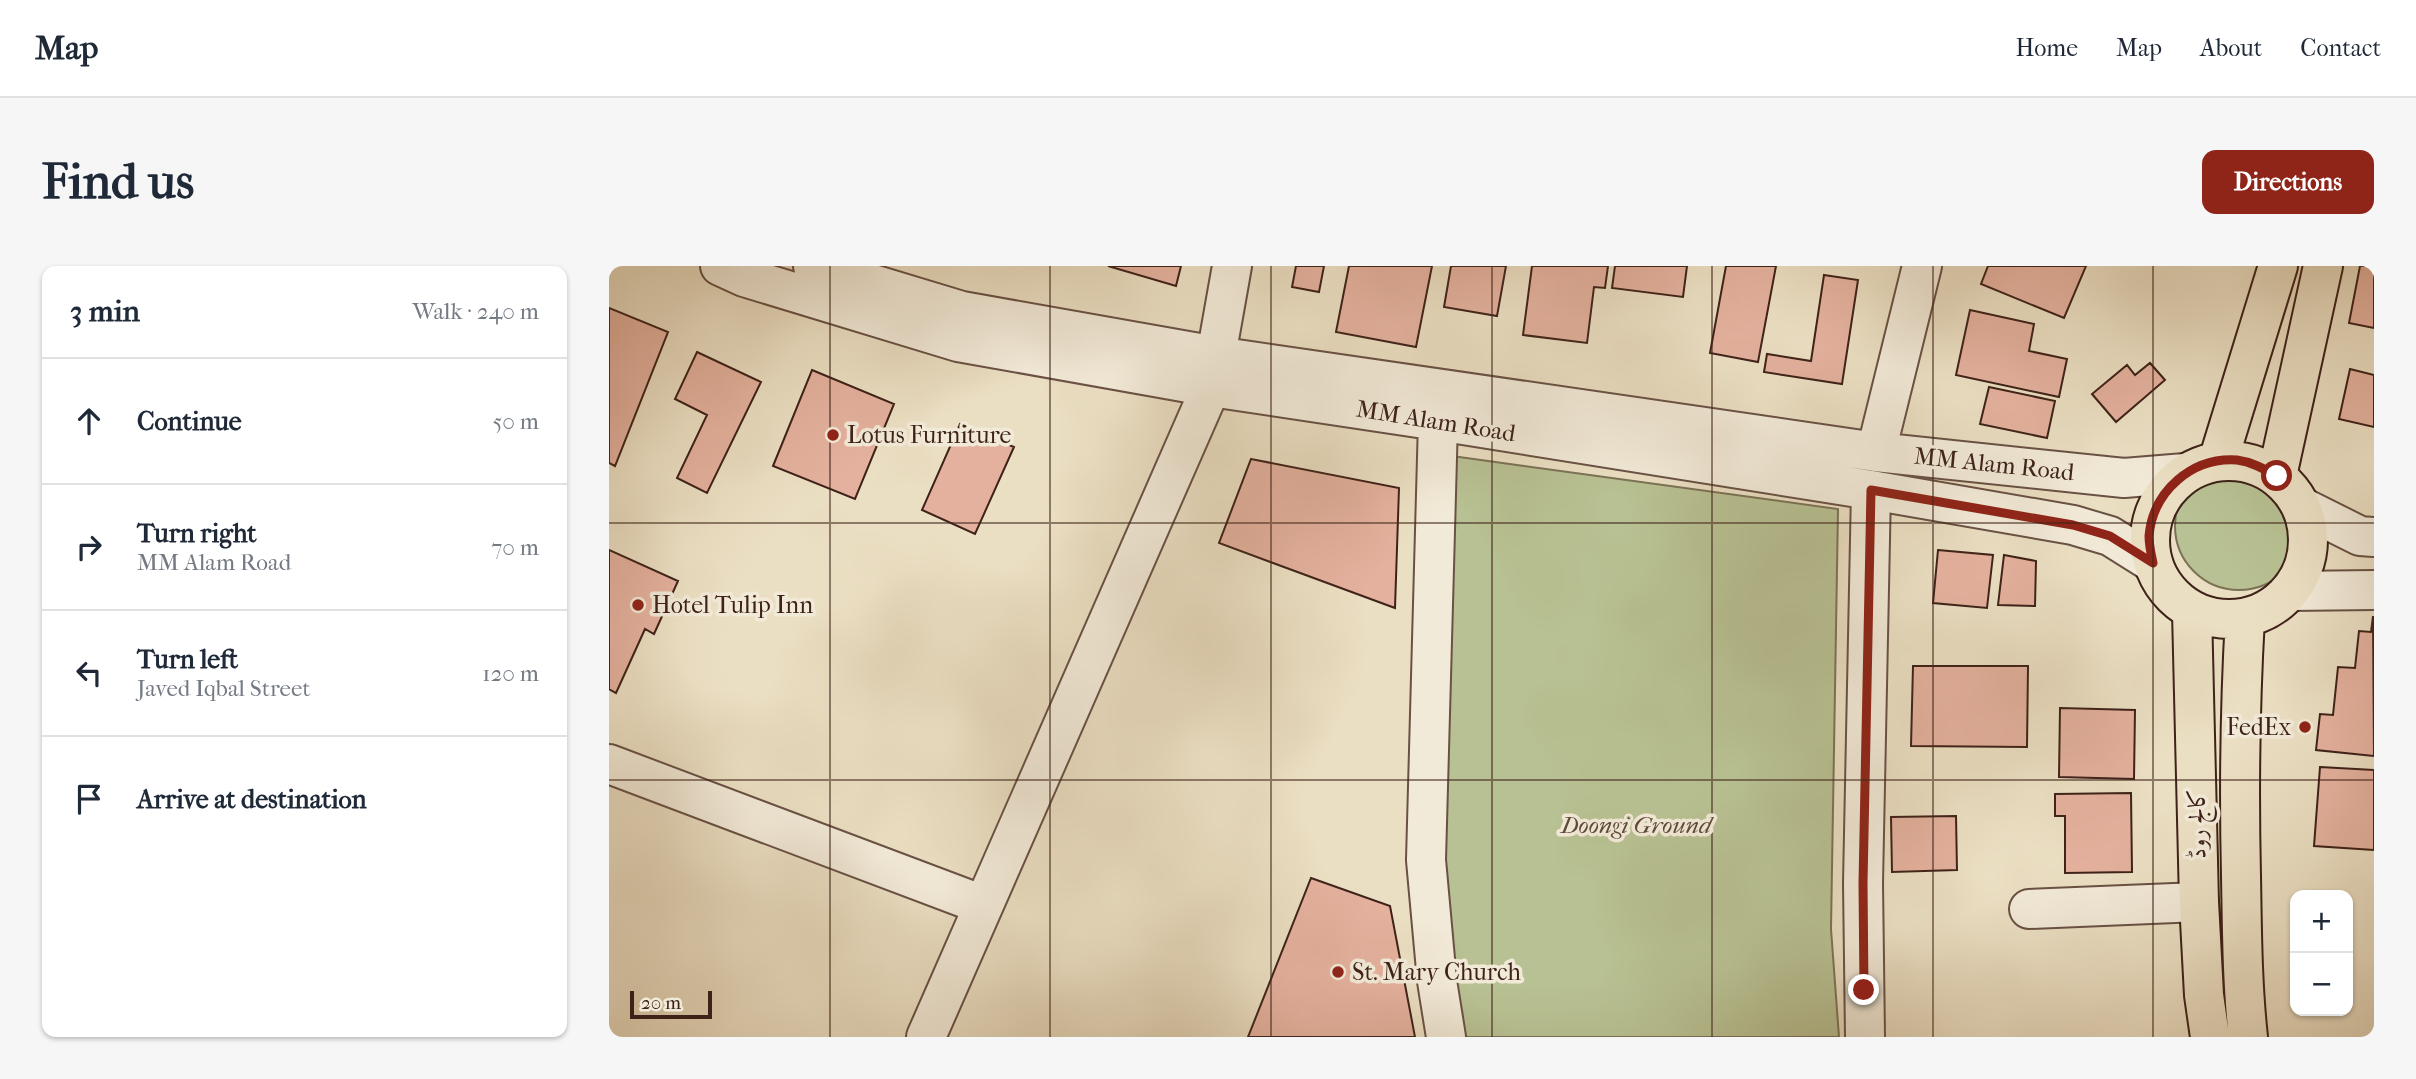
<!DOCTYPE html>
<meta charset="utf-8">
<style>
:root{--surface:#fff;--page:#f6f6f7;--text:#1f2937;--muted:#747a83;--line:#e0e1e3;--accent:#8f2418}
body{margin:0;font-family:"IM FELL French Canon",Amiri,serif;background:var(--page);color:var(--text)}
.controls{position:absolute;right:21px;bottom:21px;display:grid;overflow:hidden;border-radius:14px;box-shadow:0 2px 5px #0004}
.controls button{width:63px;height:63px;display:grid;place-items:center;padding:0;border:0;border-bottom:2px solid var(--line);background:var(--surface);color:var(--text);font:35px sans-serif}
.scale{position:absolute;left:21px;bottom:18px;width:82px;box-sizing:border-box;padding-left:7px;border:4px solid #3e2219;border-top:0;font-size:19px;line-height:24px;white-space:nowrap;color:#3e2219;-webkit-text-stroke:5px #f2ead8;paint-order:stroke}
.stop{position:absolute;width:21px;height:21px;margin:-16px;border:5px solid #8f2418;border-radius:50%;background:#fff}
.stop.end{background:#8f2418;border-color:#fff;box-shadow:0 2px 7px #0008}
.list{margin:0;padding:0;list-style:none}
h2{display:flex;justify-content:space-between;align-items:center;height:91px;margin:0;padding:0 28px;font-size:30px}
h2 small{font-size:23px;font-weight:400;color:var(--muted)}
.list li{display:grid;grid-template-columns:46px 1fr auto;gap:21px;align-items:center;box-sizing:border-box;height:126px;padding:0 28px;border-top:2px solid var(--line)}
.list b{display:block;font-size:26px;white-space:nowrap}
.list p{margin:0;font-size:23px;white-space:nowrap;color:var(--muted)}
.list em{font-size:23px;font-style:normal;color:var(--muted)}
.icon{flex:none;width:38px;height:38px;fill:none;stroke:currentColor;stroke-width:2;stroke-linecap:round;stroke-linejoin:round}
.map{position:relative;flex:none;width:1765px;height:771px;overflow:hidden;border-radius:14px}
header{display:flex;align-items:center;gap:42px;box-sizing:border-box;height:98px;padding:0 35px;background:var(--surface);border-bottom:2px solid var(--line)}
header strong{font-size:33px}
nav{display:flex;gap:38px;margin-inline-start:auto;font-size:24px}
.intro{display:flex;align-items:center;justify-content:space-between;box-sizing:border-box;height:168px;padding:0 42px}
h1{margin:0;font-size:49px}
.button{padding:18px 32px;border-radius:14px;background:var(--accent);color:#fff;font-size:24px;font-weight:700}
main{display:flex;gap:42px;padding:0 42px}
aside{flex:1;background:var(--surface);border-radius:14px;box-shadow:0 2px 5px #0004}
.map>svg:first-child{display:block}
</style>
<header>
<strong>Map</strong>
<nav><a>Home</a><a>Map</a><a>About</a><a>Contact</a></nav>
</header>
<div class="intro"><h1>Find us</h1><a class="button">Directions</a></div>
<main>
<aside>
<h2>3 min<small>Walk · 240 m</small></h2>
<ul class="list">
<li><svg class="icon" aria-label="ahead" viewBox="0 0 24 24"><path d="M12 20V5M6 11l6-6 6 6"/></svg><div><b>Continue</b></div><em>50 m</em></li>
<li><svg class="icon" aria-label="right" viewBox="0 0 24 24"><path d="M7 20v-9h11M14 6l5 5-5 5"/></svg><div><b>Turn right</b><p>MM Alam Road</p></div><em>70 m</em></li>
<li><svg class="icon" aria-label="left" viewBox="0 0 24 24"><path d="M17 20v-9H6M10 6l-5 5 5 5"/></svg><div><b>Turn left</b><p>Javed Iqbal Street</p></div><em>120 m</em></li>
<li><svg class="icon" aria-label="arrive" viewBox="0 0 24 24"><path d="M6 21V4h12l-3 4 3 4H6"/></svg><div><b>Arrive at destination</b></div></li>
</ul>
</aside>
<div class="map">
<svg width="1765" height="771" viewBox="0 0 1765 771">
<rect width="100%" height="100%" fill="#ebdfc3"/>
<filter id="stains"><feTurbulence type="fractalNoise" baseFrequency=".00286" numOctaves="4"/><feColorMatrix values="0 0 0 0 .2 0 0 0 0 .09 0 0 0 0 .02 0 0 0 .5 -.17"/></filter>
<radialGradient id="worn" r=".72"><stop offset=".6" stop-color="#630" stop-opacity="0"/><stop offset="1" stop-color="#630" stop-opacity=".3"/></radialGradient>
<path fill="#b8c193" stroke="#7b7256" stroke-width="2" d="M843,190L1229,243L1222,663L1230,771H844L828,649Z
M1566 260a64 64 0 1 1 128 0a64 64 0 1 1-128 0Z"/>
<path fill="#e4b19e" stroke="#3e2219" stroke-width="2" d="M499,0H572L567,20Z
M687,0H715L710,26L683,21Z
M740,0H823L807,81L727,66Z
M842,0H897L888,50L835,41Z
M923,0H999L996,22L985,21L978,77L914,69Z
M1006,0H1078L1074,31L1003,22Z
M1117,0H1167L1149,96L1101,87Z
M1379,0H1477L1455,52L1372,18Z
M1751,0H1765V62L1740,57Z
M1215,9L1249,14L1233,118L1155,106L1158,88L1202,95Z
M0,42L59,66L6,200L0,197Z
M1361,44L1425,58L1420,85L1458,93L1450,131L1347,109Z
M88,86L152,116L98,227L68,212L98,149L66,133Z
M1541,97L1556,114L1507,156L1483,128L1518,99L1526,109Z
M1741,103L1765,109V161L1730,153Z
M203,104L285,138L246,233L164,200Z
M1380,121L1446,135L1438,172L1371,158Z
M351,158L405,181L366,268L313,244Z
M642,193L790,222L786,342L610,277Z
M0,284L69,315L45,368L36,363L7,427L0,423Z
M1329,284L1384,289L1378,342L1324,337Z
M1395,289L1427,295L1426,340L1389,339Z
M1764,350L1765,490L1707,484L1711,448L1724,449L1729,401L1746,402L1750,365L1762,366Z
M1304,400H1419L1418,481L1302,480Z
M1451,442L1526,444L1525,513L1450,511Z
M1711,501L1765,504V584L1705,580Z
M1522,527L1523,606L1456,607V550H1446V528Z
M1347,550L1348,604L1283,606L1282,551Z
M702,612L781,640L806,771H639Z"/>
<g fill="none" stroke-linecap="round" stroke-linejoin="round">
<g stroke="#695144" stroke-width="42">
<path id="minor" d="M111,0L135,11L349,76L602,121L829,155L1262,224L1464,259L1501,270L1544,297
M204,0L353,45L607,90L1267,186L1515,212L1576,207
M607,90L623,0
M829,155L817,594L828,715L837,771
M1267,186L1313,0
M1693,241L1751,270L1765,271
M1681,325L1765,324
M0,498L374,639
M1420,643L1590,636
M317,771L602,121
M1256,771L1254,617L1262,224"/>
</g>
<g stroke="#3e2219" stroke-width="42">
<path id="major" d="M1541 274a79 79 0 1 1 158 0a79 79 0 1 1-158 0Z
M1609,195L1669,0
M1668,210L1714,0
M1583,345L1590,636L1595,729L1601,771
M1636,352C1631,438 1630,524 1632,610C1633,664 1633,717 1639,771"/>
</g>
<use href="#minor" stroke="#f2ead8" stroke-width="38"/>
<use href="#major" stroke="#ebdfc3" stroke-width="38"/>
</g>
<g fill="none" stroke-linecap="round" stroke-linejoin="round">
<path stroke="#8f2418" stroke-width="9" d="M1255,724L1254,617L1262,224L1464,259L1501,270L1544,297C1542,288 1540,279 1540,270C1544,225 1583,191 1628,194C1643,196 1655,203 1668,210"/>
</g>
<path fill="none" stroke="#3e2219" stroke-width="2" stroke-opacity="0.55" d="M221,0V771M441,0V771M662,0V771M883,0V771M1103,0V771M1324,0V771M1544,0V771M0,257H1765M0,514H1765"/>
<g fill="#8f2418" stroke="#f2ead8" stroke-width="2.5">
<circle cx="224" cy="169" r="7"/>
<circle cx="29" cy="339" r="7"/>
<circle cx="1696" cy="461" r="7"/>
<circle cx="729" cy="706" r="7"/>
</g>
<g text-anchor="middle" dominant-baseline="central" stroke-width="7" stroke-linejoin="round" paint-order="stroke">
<g font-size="24" fill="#3e2219" stroke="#f2ead8">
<text transform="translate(827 155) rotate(9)">MM Alam Road</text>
<text transform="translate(1385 198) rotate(6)">MM Alam Road</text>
<text transform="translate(1588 558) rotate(-91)">کالج روڈ</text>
</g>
<g font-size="24" fill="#3e2219" stroke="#f2ead8" text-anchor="start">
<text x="238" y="169">Lotus Furniture</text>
<text x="43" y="339">Hotel Tulip Inn</text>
<text x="1682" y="461" text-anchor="end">FedEx</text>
<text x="743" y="706">St. Mary Church</text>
</g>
<g font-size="24" font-style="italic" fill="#5c4a38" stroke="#f2ead8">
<text x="1027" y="559">Doongi Ground</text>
</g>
</g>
<rect width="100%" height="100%" filter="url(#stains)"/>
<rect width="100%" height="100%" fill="url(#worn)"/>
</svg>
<div class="controls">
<button>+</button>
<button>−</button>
</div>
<div class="scale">20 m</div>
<div class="stop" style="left:1668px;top:210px"></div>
<div class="stop end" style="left:1255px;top:724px"></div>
</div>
</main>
